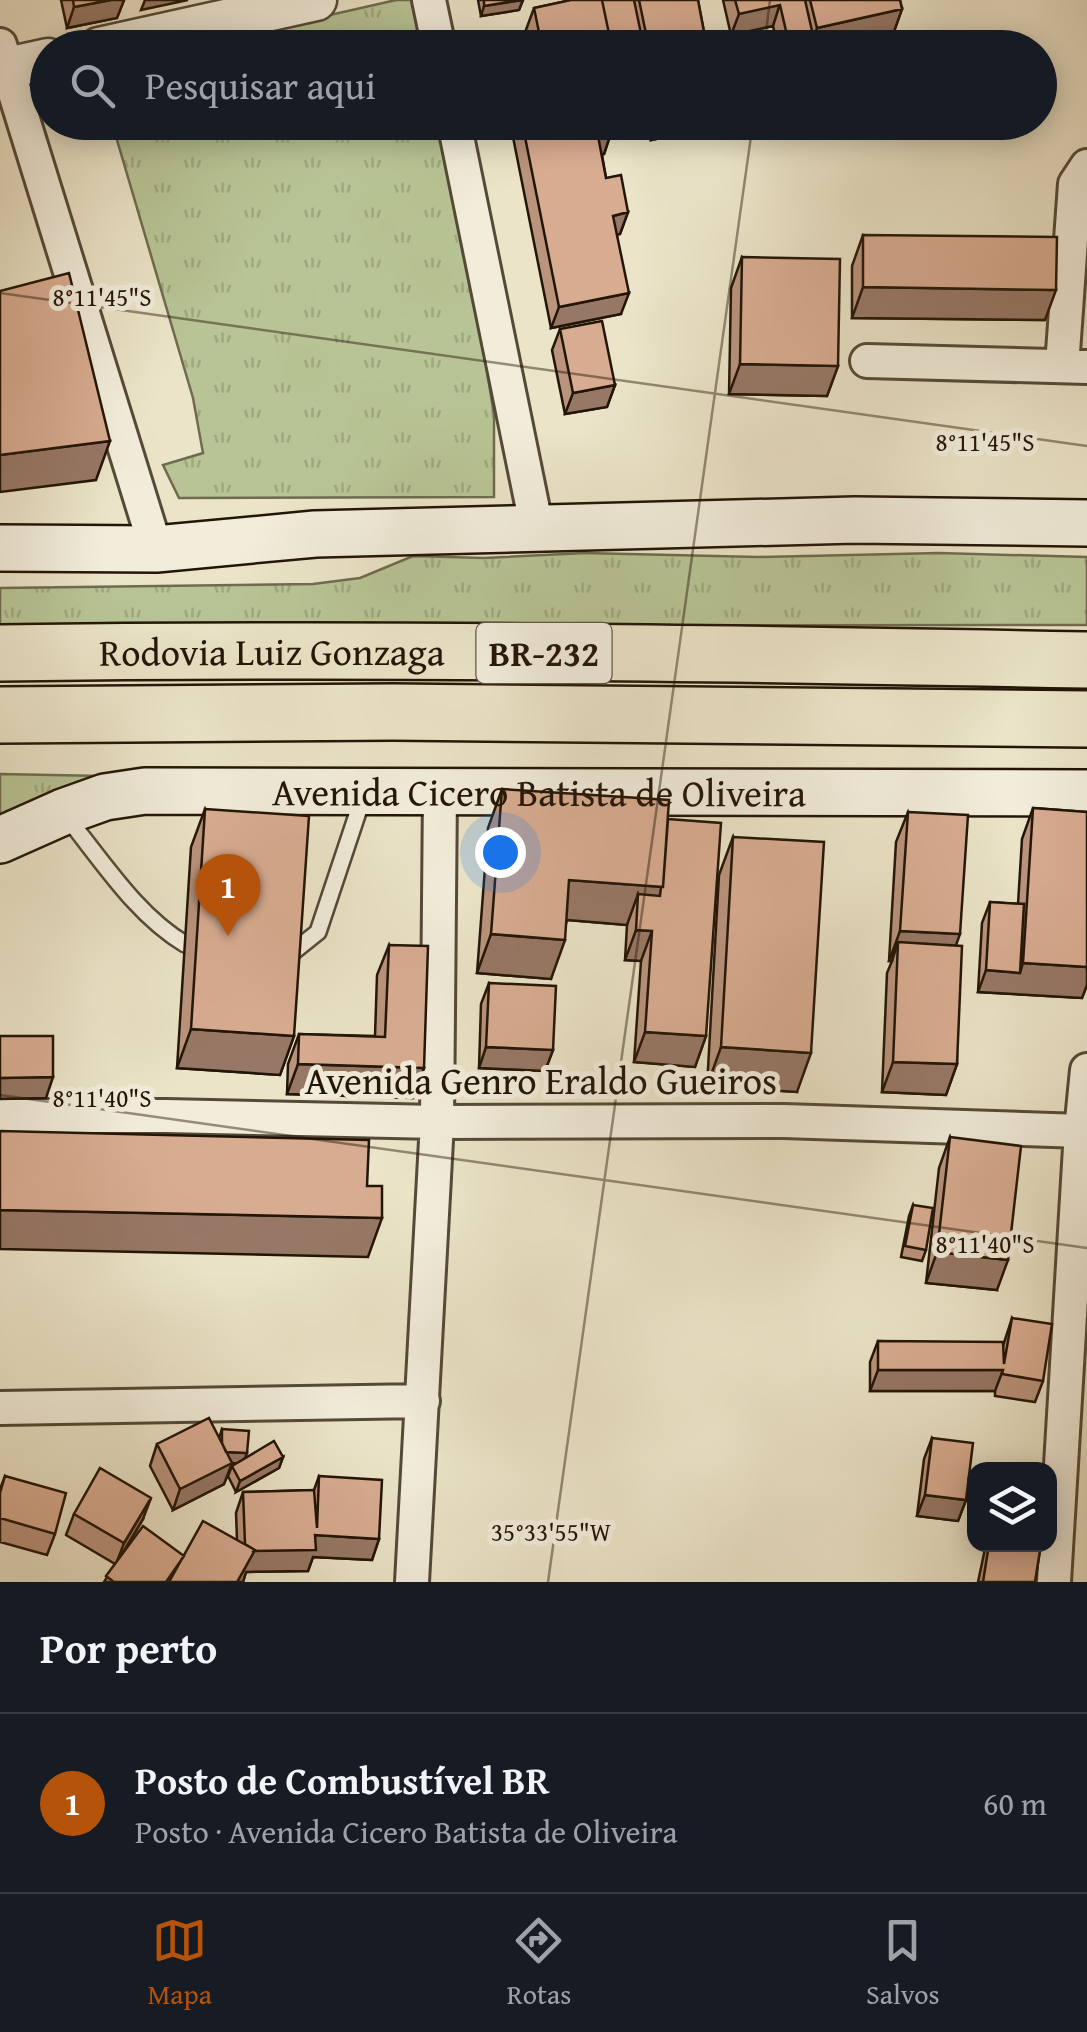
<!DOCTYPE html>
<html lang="pt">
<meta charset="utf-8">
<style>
:root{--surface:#171b24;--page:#242831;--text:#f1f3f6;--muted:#9ea1a6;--line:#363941;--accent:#b45309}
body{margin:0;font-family:"Gentium Book Plus",serif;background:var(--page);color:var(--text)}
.controls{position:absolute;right:30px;bottom:30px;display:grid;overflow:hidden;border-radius:20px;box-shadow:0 5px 25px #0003}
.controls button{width:90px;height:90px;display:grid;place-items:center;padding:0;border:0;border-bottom:2px solid var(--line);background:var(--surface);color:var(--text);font:50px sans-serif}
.you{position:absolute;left:500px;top:852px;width:35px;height:35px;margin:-25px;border:8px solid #fff;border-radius:50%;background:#1a73e8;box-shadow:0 0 0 15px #1a73e833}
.badge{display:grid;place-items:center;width:65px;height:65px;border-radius:50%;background:var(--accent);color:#fff;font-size:32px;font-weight:700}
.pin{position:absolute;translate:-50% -82px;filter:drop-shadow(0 2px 5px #0008)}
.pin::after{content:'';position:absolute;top:52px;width:35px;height:30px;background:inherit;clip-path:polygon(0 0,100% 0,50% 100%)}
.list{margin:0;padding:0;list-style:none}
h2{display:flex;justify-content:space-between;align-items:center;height:130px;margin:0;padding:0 40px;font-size:42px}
h2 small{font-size:32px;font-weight:400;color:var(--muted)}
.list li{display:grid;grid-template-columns:65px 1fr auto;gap:30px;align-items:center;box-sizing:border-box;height:180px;padding:0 40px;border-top:2px solid var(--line)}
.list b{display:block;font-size:38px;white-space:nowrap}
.list p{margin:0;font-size:32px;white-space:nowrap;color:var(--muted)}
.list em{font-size:32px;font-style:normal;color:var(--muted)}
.icon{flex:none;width:55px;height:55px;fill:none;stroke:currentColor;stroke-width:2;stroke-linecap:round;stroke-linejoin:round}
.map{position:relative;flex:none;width:1087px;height:1582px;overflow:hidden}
.search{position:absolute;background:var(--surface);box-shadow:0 5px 25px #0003;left:30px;right:30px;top:30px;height:110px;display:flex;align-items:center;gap:25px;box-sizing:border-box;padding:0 35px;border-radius:55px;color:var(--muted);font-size:38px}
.sheet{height:310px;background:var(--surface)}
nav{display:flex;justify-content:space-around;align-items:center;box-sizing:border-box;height:140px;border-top:2px solid var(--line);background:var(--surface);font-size:28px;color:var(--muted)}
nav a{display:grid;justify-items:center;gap:5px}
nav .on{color:var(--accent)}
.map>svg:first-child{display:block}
</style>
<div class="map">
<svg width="1087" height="1582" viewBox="0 0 1087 1582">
<defs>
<pattern id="grass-tufts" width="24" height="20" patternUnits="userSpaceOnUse" patternTransform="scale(2.5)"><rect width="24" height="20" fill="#b8c495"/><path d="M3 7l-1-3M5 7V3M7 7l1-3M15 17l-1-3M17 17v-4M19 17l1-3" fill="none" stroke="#9ea87f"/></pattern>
</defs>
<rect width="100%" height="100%" fill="#ebe4c8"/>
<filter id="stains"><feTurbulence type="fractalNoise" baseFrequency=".002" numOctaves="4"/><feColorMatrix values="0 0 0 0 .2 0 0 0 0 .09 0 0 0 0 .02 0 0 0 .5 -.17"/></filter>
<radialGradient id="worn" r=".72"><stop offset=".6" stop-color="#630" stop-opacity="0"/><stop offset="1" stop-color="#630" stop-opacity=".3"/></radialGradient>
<path fill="url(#grass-tufts)" stroke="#6e6c4e" stroke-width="2.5" d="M396,0H417L427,48H185Z
M112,123H442L466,244L494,414V497L179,498L163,465L203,453L193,398Z
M585,553L758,557L939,553L1087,557V625C725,623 362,627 0,628V588L313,584L360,578L413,556L484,558Z
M0,774L103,776L0,819Z"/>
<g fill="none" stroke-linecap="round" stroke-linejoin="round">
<g stroke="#554937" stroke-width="20">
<path id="service" d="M65,815C101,859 136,915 185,944
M288,956L318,932L363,797"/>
</g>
<g stroke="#554937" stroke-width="38">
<path id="minor" d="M429,0L439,48
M0,45L156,549
M454,122L537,529
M867,361L1087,367
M1062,366L1075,184L1087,166
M0,1116H166L437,1122L784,1121L1081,1131
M0,1408L423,1401
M412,1582L437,1122L440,791
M1054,1582L1081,1131L1087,1070"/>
</g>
<g stroke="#554937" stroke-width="45">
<path id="tertiary" d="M99,48L316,0
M7,68L48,59"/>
</g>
<g stroke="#231507" stroke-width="50">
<g id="secondary">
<path d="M0,548L156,549L315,534L855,520L1087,523"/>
<path id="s1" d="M0,840L63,812L105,797L145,791L1087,793"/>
</g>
</g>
<g stroke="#231507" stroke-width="60">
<g id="trunk">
<path id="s2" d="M0,653C362,648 725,653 1087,660"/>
<path d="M0,715L393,712L1087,719"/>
</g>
</g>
<use href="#service" stroke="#f2eddb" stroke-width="15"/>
<use href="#minor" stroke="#f2eddb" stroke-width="32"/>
<use href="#tertiary" stroke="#f2eddb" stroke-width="40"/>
<use href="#secondary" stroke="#f2eddb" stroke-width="45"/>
<use href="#trunk" stroke="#ebe4c8" stroke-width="55"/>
</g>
<path fill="#ba947d" stroke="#231507" stroke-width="2.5" d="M61,0H124L117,18L67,28Z
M478,0H523L519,10L481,16Z
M571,0H698L707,48H513L524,45L523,38L534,8Z
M723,0H900L902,9L891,40L856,48H778L773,26L731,35Z
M510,122H609L611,133L604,154L602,155L606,178L628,212L620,234H617L621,314L551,328Z
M647,122H709L706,129L651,140Z
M863,235L1045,320L852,318V266Z
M742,257L838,366L827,396L729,394L731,288Z
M560,329L615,385L607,407L565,414L552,350Z
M502,789L668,819L706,1036L695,1067L634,1062L641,961L625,960L627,925L567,920L551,979L477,973L488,828Z
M1033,808L1087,812V985L1082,998L978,992L982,923L990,902L1018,904L1022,839Z
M205,809L294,1036L280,1075L177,1068L191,847Z
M908,812L956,945L957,1064L946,1095L882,1092L887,973L892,961H889L896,842Z
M733,837L797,1092L707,1086L719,875Z
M389,945L424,1068L413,1098L287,1094L288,1064L299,1034L375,1036L377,975Z
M489,983L553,1050L545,1071L479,1068L481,1004Z
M950,1137L997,1290L926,1283L939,1168Z
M913,1205L926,1250L922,1261L901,1257L909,1216Z
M1012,1318L1043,1381L1035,1402L995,1396V1391H870V1362L878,1341L1003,1346Z
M222,1429L245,1458L283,1457L279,1468L236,1492L228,1476L232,1466L236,1463H232L224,1484L173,1510L150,1466L157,1444L219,1438Z
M932,1438L966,1500L958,1521L917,1516L924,1459Z
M5,1476L55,1534L47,1555L0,1542V1489Z
M319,1476L379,1539L372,1560L313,1557L308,1571L246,1572L243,1582H104L115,1564L66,1535L74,1514L143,1519L120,1558L184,1556L237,1540L236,1513L243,1492L314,1490Z
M986,1544H1041L1035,1582H978Z"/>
<path fill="#977866" stroke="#231507" stroke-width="2.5" d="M111,0H124L117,18L67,28L74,7Z
M145,0H188L141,10Z
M523,0L519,10L481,16L484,6Z
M772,0L786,6L779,7L773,26L731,35L739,14Z
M902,9L891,40L856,48H799L811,45L817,28Z
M657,122H709L706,129L651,140Z
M784,122H803L782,128Z
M611,133L604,154L590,157L598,136Z
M628,212L620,234L605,237L613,216Z
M863,287L1056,290L1045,320L852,318Z
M629,293L621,314L551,328L559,307Z
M740,364L838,366L827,396L729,394Z
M615,385L607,407L565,414L573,393Z
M110,441L96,480L0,492V455Z
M569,880L663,887L649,926L638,894L627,925L555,919Z
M636,930L652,931L641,961L625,960Z
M900,931L960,934L949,965L898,942L892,961H889Z
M491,934L565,940L551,979L477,973Z
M1023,963L1087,967V985L1082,998L978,992L986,970L1020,973Z
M191,1029L294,1036L280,1075L177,1068Z
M645,1032L706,1036L695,1067L634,1062Z
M486,1047L553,1050L545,1071L479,1068Z
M721,1047L811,1053L797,1092L707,1086Z
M893,1062L957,1064L946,1095L882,1092Z
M298,1064L424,1068L413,1098L287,1094Z
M53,1077L46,1098L0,1099V1078Z
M0,1210L382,1218L368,1257L0,1249Z
M937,1252L1008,1260L997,1290L926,1283Z
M878,1370H1003L995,1391H870Z
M221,1452L247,1453L243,1464L232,1463L224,1484L173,1510L180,1489Z
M283,1457L279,1468L236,1492L240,1481Z
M925,1495L966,1500L958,1521L917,1516Z
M151,1498L143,1519L116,1564L124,1543Z
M315,1535L379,1539L372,1560L313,1557L308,1571L246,1572L243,1582H237L254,1551Z"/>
<path fill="#d8ac91" stroke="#231507" stroke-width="2.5" d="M73,0H111L74,7Z
M484,0H521L484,6Z
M571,0H602L612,48H513L541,42L534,8Z
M602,0H634L644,48H612Z
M639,0H698L707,48H649Z
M735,0H805L815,44L790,48L780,5L739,14Z
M810,0H900L902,9L817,28Z
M522,122H609L611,133L598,136L606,178L621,175L628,212L613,216L629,293L559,307Z
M863,235L1057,237L1056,290L863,287Z
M742,257L840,259L838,366L740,364Z
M69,273L110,441L0,455V291Z
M602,321L615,385L573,393L560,329Z
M502,789L669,800L663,887L569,880L565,940L491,934Z
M1033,808L1087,812V967L1023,963Z
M205,809L309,816L294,1036L191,1029Z
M908,812L968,815L960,934L900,931Z
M668,819L721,823L706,1036L645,1032L652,931L636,930L638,894L660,896L661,887H663Z
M733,837L824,842L811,1053L721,1047Z
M990,902L1024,904L1020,973L986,970Z
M898,942L962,946L957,1064L893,1062Z
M389,945L428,946L424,1068L298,1064L299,1034L385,1037Z
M489,983L556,986L553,1050L486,1047Z
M0,1036H53V1077L0,1078Z
M0,1131L369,1140L367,1186H382V1218L0,1210Z
M950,1137L1021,1146L1008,1260L937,1252Z
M913,1205L933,1208L926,1250L905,1246Z
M1012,1318L1052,1324L1043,1381L1002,1374L1003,1370H878V1341L1003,1342L1004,1364Z
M209,1418L232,1463L180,1489L157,1444Z
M222,1429L249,1431L247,1453L226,1452L222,1443Z
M932,1438L973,1443L966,1500L925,1495Z
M274,1441L283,1457L240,1481L232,1466Z
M100,1468L151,1498L124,1543L74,1514Z
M5,1476L66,1493L55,1534L0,1518V1493Z
M319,1476L382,1480L379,1539L315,1535L316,1550L254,1551L255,1550L245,1544L243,1492L314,1490L317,1528Z
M203,1521L255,1550L237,1582H169Z
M143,1526L184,1556L166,1582H114L106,1576Z
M989,1544H1041L1035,1582H983Z"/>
<path fill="none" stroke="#231507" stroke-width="2.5" stroke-opacity="0.45" d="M764,48L770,0M0,293L1087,446M0,1095L1087,1248M548,1582L753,122"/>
<g text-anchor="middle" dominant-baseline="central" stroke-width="10" stroke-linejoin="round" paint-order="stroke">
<rect fill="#f2eddb" stroke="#615647" stroke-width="2.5" x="476.5" y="623" width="135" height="60" rx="8"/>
<g font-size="35" font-weight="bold" fill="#231507">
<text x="544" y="653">BR-232</text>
</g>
<g font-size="38" fill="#231507" stroke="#f2eddb">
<text stroke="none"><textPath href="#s2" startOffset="272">Rodovia Luiz Gonzaga</textPath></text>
<text stroke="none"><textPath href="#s1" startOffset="548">Avenida Cicero Batista de Oliveira</textPath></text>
<text x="541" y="1080">Avenida Genro Eraldo Gueiros</text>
</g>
</g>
<g font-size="25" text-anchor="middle" fill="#231507" stroke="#f2eddb" stroke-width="10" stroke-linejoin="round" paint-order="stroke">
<text x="102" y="306">8°11'45"S</text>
<text x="985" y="451">8°11'45"S</text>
<text x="102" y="1107">8°11'40"S</text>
<text x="985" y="1253">8°11'40"S</text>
<text x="551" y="1541">35°33'55"W</text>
</g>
<rect width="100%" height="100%" filter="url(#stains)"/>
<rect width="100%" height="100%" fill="url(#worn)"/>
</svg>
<div class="controls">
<button><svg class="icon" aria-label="layers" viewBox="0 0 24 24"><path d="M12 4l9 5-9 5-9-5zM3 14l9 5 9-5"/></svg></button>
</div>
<div class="you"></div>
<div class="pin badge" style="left:228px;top:936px">1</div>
<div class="search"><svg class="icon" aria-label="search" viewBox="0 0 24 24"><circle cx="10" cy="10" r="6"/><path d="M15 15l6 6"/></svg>Pesquisar aqui</div>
</div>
<section class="sheet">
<h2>Por perto<small></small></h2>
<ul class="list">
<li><span class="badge">1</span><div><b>Posto de Combustível BR</b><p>Posto · Avenida Cicero Batista de Oliveira</p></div><em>60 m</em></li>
</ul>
</section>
<nav>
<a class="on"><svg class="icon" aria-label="map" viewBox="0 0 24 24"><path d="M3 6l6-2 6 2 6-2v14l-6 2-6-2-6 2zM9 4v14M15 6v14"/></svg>Mapa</a>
<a><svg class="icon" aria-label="directions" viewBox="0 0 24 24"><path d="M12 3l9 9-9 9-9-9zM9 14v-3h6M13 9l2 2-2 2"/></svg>Rotas</a>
<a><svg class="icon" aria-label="saved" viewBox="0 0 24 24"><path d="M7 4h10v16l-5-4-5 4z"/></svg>Salvos</a>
</nav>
